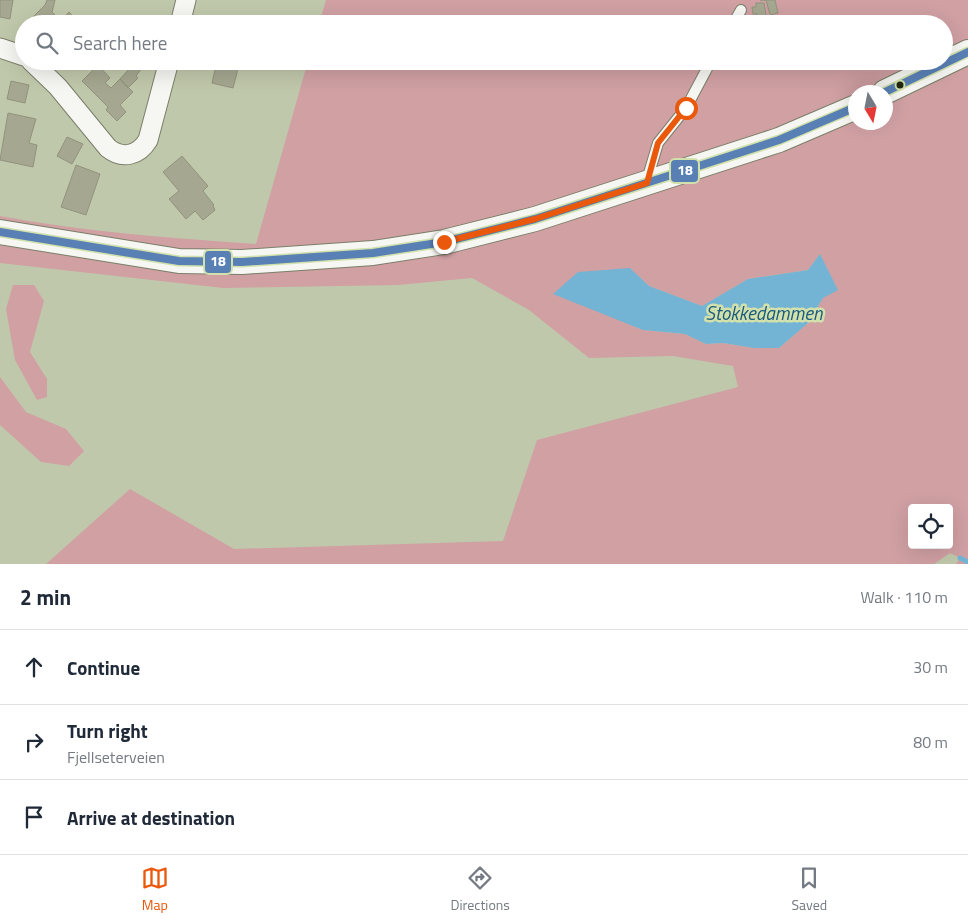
<!DOCTYPE html>
<meta charset="utf-8">
<style>
:root{--surface:#fff;--page:#f2f2f3;--text:#1f2937;--muted:#747a83;--line:#e0e1e3;--accent:#ea580c}
body{margin:0;font-family:"Titillium Web",sans-serif;background:var(--page);color:var(--text)}
.controls{position:absolute;right:15px;bottom:15px;display:grid;overflow:hidden;border-radius:5px;box-shadow:0 5px 20px #0002}
.controls button{width:45px;height:45px;display:grid;place-items:center;padding:0;border:0;border-bottom:1px solid var(--line);background:var(--surface);color:var(--text);font:25px sans-serif}
.compass{position:absolute;left:848px;top:85px;width:45px;height:45px;border-radius:50%;background:var(--surface);box-shadow:0 5px 20px #0002;rotate:170deg}
.stop{position:absolute;width:15px;height:15px;margin:-11px;border:4px solid #ea580c;border-radius:50%;background:#fff}
.stop.end{background:#ea580c;border-color:#fff;box-shadow:0 1px 5px #0008}
.list{margin:0;padding:0;list-style:none}
h2{display:flex;justify-content:space-between;align-items:center;height:65px;margin:0;padding:0 20px;font-size:21px}
h2 small{font-size:16px;font-weight:400;color:var(--muted)}
.list li{display:grid;grid-template-columns:32px 1fr auto;gap:15px;align-items:center;box-sizing:border-box;height:75px;padding:0 20px;border-top:1px solid var(--line)}
.list b{display:block;font-size:19px;white-space:nowrap}
.list p{margin:0;font-size:16px;white-space:nowrap;color:var(--muted)}
.list em{font-size:16px;font-style:normal;color:var(--muted)}
.icon{flex:none;width:28px;height:28px;fill:none;stroke:currentColor;stroke-width:2;stroke-linecap:round;stroke-linejoin:round}
.map{position:relative;flex:none;width:968px;height:564px;overflow:hidden}
.search{position:absolute;background:var(--surface);box-shadow:0 5px 20px #0002;left:15px;right:15px;top:15px;height:55px;display:flex;align-items:center;gap:12px;box-sizing:border-box;padding:0 18px;border-radius:28px;color:var(--muted);font-size:19px}
.sheet{height:290px;background:var(--surface)}
nav{display:flex;justify-content:space-around;align-items:center;box-sizing:border-box;height:70px;border-top:1px solid var(--line);background:var(--surface);font-size:14px;color:var(--muted)}
nav a{display:grid;justify-items:center;gap:2px}
nav .on{color:var(--accent)}
.map>svg:first-child{display:block}
</style>
<div class="map">
<svg width="968" height="564" viewBox="0 0 968 564">
<rect width="100%" height="100%" fill="#c0c8ab"/>
<path fill="#d0a0a3" fill-rule="evenodd" d="M326,0H968V564H956L960,558L950,553L934,564H46L130,489L234,549L503,541L537,440L738,387L733,366L673,356L589,358L529,310L472,278L398,285L223,288L0,263V216C85,232 170,238 256,244L308,61H944V24H319ZM856,92H886V122H856ZM820,254L826,269L823,298L808,323L779,348H754L723,343L706,344L685,334L643,330L603,313L630,268L649,286L702,306L748,279L808,270ZM912,508H949V545H912Z
M13,285H34L44,301L30,352L47,379V397L37,400L15,360L6,309Z
M0,377L26,412L66,429L84,451L69,466L41,462L0,425Z"/>
<path fill="#73b3d3" d="M820,254L838,290L823,298L808,323L779,348H754L723,343L706,344L685,334L643,330L553,294L578,272L630,268L649,286L702,306L748,279L808,270Z"/>
<g fill="none" stroke-linecap="round" stroke-linejoin="round">
<path stroke="#73b3d3" stroke-width="5" d="M960,558L968,562"/>
</g>
<path fill="#a5a790" stroke="#91937c" d="M0,0H13L10,19L0,17Z
M47,0H55L52,12L61,21L69,12L80,24H33L30,20L45,5Z
M760,0H775L778,13L770,15L766,0Z
M756,3H764L766,15L758,17L757,14H753L752,7H756Z
M752,18L753,21L759,19L760,24H742L745,23V20Z
M147,61L136,76L138,78L128,88L120,79L130,68L124,61Z
M217,61H240L233,88L212,83Z
M98,65L110,78L105,83L111,88L120,79L133,92L120,105L126,112L117,121L106,110L108,107L82,81Z
M11,81L29,85L25,103L7,99Z
M8,113L36,119L29,143L37,145L33,167L0,160Z
M67,137L83,144L72,164L57,156Z
M182,156L208,186L203,191L214,205L213,206L215,210L203,220L195,211L186,219L169,199L179,191L163,172Z
M76,165L100,174L86,215L61,207Z"/>
<g fill="none" stroke-linecap="round" stroke-linejoin="round">
<g stroke="#7a7f69" stroke-width="12">
<path id="service" d="M733,24L741,10
M647,180L658,143L686,108L711,61"/>
</g>
<g stroke="#7a7f69" stroke-width="21">
<path id="minor" d="M180,24L186,0
M0,48L24,56
M31,61L58,87L108,148C123,160 139,155 148,140L169,61"/>
</g>
<g stroke="#7a7f69" stroke-width="26">
<path id="tertiary" d="M885,92L968,52
M0,232L179,261L242,262L373,253L444,242L535,219L779,140L856,107"/>
</g>
<use href="#service" stroke="#f6f7f2" stroke-width="10"/>
<use href="#minor" stroke="#f6f7f2" stroke-width="19"/>
<use href="#tertiary" stroke="#f6f7f2" stroke-width="24"/>
<g stroke="#d2e1ab" stroke-width="11">
<path id="bus-1" d="M885,92L968,52
M0,232L179,261L242,262L373,253L444,242L535,219L779,140L856,107"/>
</g>
<use href="#bus-1" stroke="#5980b5" stroke-width="8"/>
</g>
<g fill="none" stroke-linecap="round" stroke-linejoin="round">
<path stroke="#ea580c" stroke-width="6" d="M444,242L535,219L647,183L658,143L686,108"/>
</g>
<circle fill="#232813" stroke="#d2e1ab" stroke-width="2" cx="900" cy="85" r="4.5"/>
<g text-anchor="middle" dominant-baseline="central" stroke-width="5" stroke-linejoin="round" paint-order="stroke">
<g font-size="19" font-style="italic" fill="#1a5a82" stroke="#d2e1ab">
<text x="764" y="312">Stokkedammen</text>
</g>
</g>
<g stroke="#d2e1ab" stroke-width="2">
<rect x="670" y="159" width="29" height="24" rx="5" fill="#5980b5"/>
<rect x="204" y="250" width="28" height="24" rx="5" fill="#5980b5"/>
</g>
<g font-size="14" text-anchor="middle" font-weight="bold" fill="#fff">
<text x="685" y="175">18</text>
<text x="218" y="266">18</text>
</g>
</svg>
<div class="controls">
<button><svg class="icon" aria-label="locate" viewBox="0 0 24 24"><circle cx="12" cy="12" r="6"/><path d="M12 2v4M12 18v4M2 12h4M18 12h4"/></svg></button>
</div>
<svg class="compass" viewBox="-18 -18 36 36"><path d="M0-13l5 13h-10z" fill="#e53935"/><path d="M0 13l5-13h-10z" fill="#747a83"/></svg>
<div class="stop" style="left:686px;top:108px"></div>
<div class="stop end" style="left:444px;top:242px"></div>
<div class="search"><svg class="icon" aria-label="search" viewBox="0 0 24 24"><circle cx="10" cy="10" r="6"/><path d="M15 15l6 6"/></svg>Search here</div>
</div>
<section class="sheet">
<h2>2 min<small>Walk · 110 m</small></h2>
<ul class="list">
<li><svg class="icon" aria-label="ahead" viewBox="0 0 24 24"><path d="M12 20V5M6 11l6-6 6 6"/></svg><div><b>Continue</b></div><em>30 m</em></li>
<li><svg class="icon" aria-label="right" viewBox="0 0 24 24"><path d="M7 20v-9h11M14 6l5 5-5 5"/></svg><div><b>Turn right</b><p>Fjellseterveien</p></div><em>80 m</em></li>
<li><svg class="icon" aria-label="arrive" viewBox="0 0 24 24"><path d="M6 21V4h12l-3 4 3 4H6"/></svg><div><b>Arrive at destination</b></div></li>
</ul>
</section>
<nav>
<a class="on"><svg class="icon" aria-label="map" viewBox="0 0 24 24"><path d="M3 6l6-2 6 2 6-2v14l-6 2-6-2-6 2zM9 4v14M15 6v14"/></svg>Map</a>
<a><svg class="icon" aria-label="directions" viewBox="0 0 24 24"><path d="M12 3l9 9-9 9-9-9zM9 14v-3h6M13 9l2 2-2 2"/></svg>Directions</a>
<a><svg class="icon" aria-label="saved" viewBox="0 0 24 24"><path d="M7 4h10v16l-5-4-5 4z"/></svg>Saved</a>
</nav>
